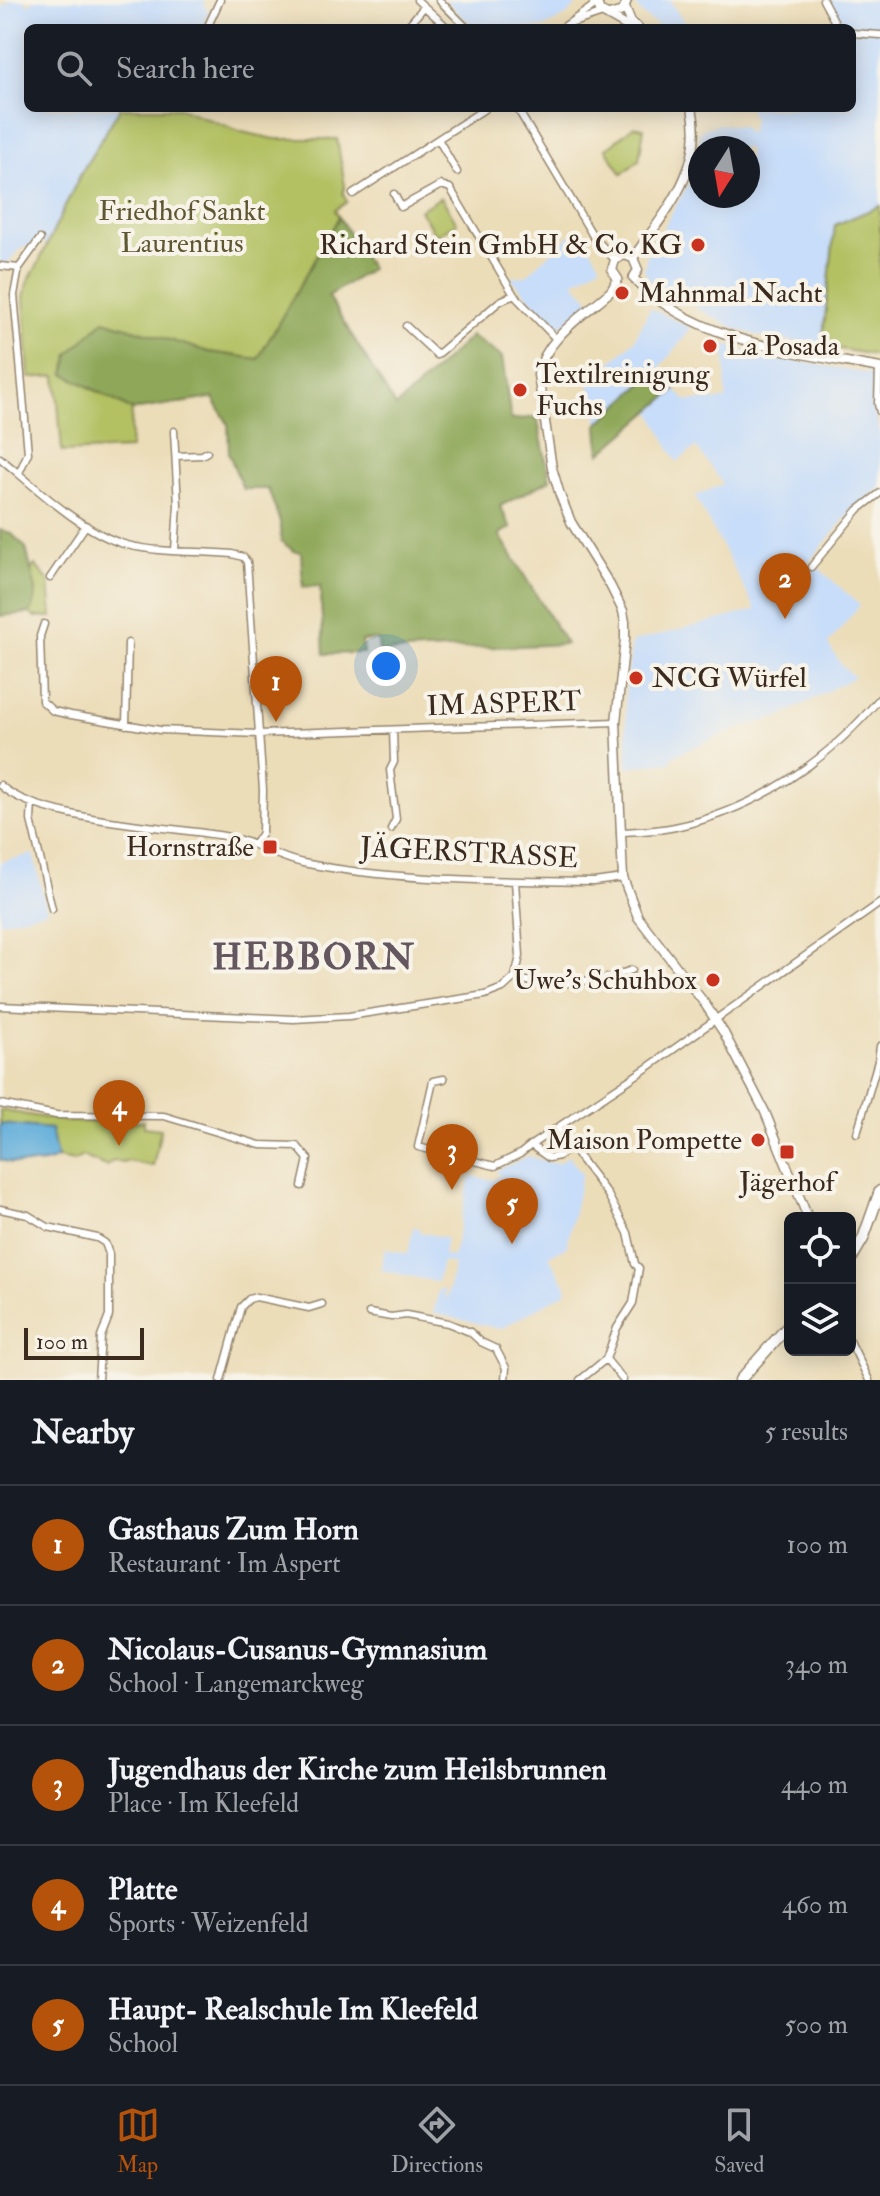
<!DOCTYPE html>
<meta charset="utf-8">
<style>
:root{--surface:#171b24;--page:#242831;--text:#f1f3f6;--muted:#9ea1a6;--line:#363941;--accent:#b45309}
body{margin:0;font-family:"IM FELL Double Pica",serif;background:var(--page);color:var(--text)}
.controls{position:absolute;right:24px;bottom:24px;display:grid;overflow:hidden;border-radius:12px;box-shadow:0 4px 20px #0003}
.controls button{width:72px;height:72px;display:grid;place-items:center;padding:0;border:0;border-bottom:2px solid var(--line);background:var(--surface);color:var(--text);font:40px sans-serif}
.compass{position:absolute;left:688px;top:136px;width:72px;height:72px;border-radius:50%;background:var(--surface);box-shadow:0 4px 20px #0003;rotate:191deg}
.scale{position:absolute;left:24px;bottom:20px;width:120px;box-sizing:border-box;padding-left:8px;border:4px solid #3b2a1e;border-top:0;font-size:22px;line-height:28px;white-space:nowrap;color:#3b2a1e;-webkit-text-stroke:6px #f7f3e8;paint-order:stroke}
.you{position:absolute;left:386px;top:666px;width:28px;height:28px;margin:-20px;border:6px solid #fff;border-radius:50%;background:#1a73e8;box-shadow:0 0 0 12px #1a73e833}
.badge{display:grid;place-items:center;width:52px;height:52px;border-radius:50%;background:var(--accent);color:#fff;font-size:26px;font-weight:700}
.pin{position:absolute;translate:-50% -66px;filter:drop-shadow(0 2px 4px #0008)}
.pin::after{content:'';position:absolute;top:42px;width:28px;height:24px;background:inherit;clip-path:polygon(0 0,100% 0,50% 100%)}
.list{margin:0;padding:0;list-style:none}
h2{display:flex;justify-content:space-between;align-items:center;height:104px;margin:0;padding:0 32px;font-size:34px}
h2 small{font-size:26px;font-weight:400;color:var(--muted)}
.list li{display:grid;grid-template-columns:52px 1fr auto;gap:24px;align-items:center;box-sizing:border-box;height:120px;padding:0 32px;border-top:2px solid var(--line)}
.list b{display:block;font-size:30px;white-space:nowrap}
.list p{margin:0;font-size:26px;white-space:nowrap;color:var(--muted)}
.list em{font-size:26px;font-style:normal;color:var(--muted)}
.icon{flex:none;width:44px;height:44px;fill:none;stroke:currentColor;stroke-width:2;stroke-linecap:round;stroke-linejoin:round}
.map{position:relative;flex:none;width:880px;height:1380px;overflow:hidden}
.search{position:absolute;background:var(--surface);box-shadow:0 4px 20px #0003;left:24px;right:24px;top:24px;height:88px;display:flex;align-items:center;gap:20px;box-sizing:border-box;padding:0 28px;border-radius:12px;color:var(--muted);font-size:30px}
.sheet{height:704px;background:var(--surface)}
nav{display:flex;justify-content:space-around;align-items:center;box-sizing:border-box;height:112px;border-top:2px solid var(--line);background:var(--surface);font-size:22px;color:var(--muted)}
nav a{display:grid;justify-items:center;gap:4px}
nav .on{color:var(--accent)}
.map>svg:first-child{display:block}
</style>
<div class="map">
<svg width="880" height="1380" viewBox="0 0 880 1380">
<rect width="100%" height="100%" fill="#f7f3e8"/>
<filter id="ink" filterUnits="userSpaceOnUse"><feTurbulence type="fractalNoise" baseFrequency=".0125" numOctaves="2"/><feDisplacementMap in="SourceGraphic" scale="16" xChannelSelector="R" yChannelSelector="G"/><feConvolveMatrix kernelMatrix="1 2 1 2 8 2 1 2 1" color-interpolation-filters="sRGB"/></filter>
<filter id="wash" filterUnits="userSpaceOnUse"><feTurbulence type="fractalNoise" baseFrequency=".006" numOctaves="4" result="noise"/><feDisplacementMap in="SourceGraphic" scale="32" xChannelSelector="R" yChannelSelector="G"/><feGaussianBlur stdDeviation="1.8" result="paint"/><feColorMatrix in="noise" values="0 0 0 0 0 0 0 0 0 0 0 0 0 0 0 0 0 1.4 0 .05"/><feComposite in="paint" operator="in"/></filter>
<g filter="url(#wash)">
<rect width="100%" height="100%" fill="#ecddb9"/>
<path fill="#c7ddf9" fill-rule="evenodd" d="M11,0H25L28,5L34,0H204L205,9L209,10L202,28H28V108H120L80,175L47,244L41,242L22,248L7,263L0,262V8Z
M446,0H581V1L566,16L543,28H478L463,18Z
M633,0H670L684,22L661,28L641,13Z
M829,0H880V206L835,226L822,346L759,336L734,328L655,286L647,277L644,269L646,258L690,181L698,156L700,132L706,128L719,124L742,126L749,134L753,120L749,108H852V28H841L845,25ZM700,148H748V196H700Z
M578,228L601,265L574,282L590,300L563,325L556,326L510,277L526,276Z
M650,308L690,327L685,337L658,370L598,424L589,382L634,341Z
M725,344L748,352L874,375L872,405L880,433V488L851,511L807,564L814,570L817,567L860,605L828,644L843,667L854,677L782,716L737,729L671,757L673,762L628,767L625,695L632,642L756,610L695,496L723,484L696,447L677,462L651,412L675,390L687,401L726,400Z
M33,854L47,911L0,922V862Z
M529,1156L550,1163H559L568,1156L582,1173L567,1246L549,1256L567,1288L565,1293L500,1329L433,1313L439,1289L445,1290L444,1297L447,1298L454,1264L442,1262L437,1282L381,1270L385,1249L408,1254L413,1227L419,1228V1232L446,1238L443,1255L453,1257L470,1176L493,1180L500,1176L496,1171Z"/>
<path fill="#b3c163" stroke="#777640" stroke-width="2" d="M120,108H180L242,132L275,139H337L345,186L343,194L347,202L335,210L339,217L258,359L209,352L65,374L132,410L130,449L62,452L56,376L29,378L24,298L27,283L38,264L80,175Z
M634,126L644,128L639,160L622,174L606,149Z
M441,197L457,223L436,235L420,210Z
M880,206V356L822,346L835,225Z
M35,565L49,581L52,617H35L29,613C40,600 35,585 30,571Z
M0,1110L69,1122L144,1121V1127L161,1129L153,1166L128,1161L124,1163L113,1161L106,1166L82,1156L74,1161L57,1158L51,1129L0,1124Z"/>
<path fill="#8ea759" stroke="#64683c" stroke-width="2" d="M339,217L371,269L328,296L396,407L471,336L502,357L511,420L537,417L550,480L500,506L511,528L499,534L566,644L379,652L378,640L362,641L363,653L324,654L320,586L303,587L301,552L294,551L281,541L280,522L268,489H243L229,454L228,424L213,398L132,410L65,374L69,354L104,320L209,352L258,359Z
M655,372L675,390L600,454L598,424Z
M0,530L11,533L26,548L36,590L33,608L29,613L0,616Z"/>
<path fill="#60adda" stroke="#4e6c7c" stroke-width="2" d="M0,1124L51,1129L57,1158C43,1167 17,1165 0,1160Z"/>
</g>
<g filter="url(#ink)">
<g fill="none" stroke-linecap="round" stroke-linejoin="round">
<g stroke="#94846c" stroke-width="9">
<path id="minor" d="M417,0L448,28
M439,0L467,28
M823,0L838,28
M573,23L603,13
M207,28L220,0
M406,28L424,7
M562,28L592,7L596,1
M852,33L880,35
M517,108L593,236L615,260
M438,139L457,172
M353,194L486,108
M394,194L401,207L441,185L450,188L514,295
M0,266L19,268
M406,326L437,355L500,301L514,295L557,340
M879,367L878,404L880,412
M174,431L178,505L175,550
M176,456L202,455L207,452
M0,458C35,487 83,533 127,545C160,553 198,551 232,554L243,557L247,562L263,790L262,833L254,845
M19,473L28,453L14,295L19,268L40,239
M811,567L858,510L880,493
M50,578L86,525
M44,624L40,636L42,701L53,711L71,715L160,730L258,734L616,722
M126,725L128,643
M0,785C38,822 174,826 229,837C255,842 277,858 303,863C399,882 497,880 594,882L623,878
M32,803L31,820L52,909
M391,829L396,819L390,770L394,762L393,730
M620,832C638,831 657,831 675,827C756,810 828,761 880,698
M515,977L520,956L515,881
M0,1006L294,1019L349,1016L485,995L503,988L515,977L543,986L607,978L632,970
M444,1079L433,1081L418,1147L495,1166L520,1154L531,1145L549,1158L559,1156L571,1147
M0,1104L56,1115L164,1116L260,1145L297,1146L308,1159L302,1186
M557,1128L608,1195L628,1233L635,1264L639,1268L633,1303L617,1328L606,1359
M857,1133L878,1061L880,1046
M531,1145L647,1068L880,903
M0,1209L28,1215L48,1227L97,1238L105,1243L109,1254V1316L101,1337L98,1380
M369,1313L391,1317L406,1315L448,1323L470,1332L481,1342L496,1349L506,1368L505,1380
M850,1341L869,1380
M221,1380L241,1307L249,1299L256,1297L309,1308L322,1304
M580,1380L606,1359L623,1380"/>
</g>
<g stroke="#94846c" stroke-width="11">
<path id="tertiary" d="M596,0L600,11L630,28
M625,7L631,22L638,28
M609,15L623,11L627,0
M633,258C665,212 706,168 692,108
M633,278C696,343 796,352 880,368
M633,278L638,270L633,258
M618,279L611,291C585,314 544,339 538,375L552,468L560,495L571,522L610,585L623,611L625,622V639L616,722L623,878L638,917L705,1004L724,1033L765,1112L808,1218
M618,279L612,270L615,260L624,255L633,258"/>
</g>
<g stroke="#94846c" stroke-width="13">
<path id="primary" d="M850,1261L863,1239L880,1191
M740,1380L790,1324"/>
</g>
<use href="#minor" stroke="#fff" stroke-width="6"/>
<use href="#tertiary" stroke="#fff" stroke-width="8"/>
<use href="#primary" stroke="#fff" stroke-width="10"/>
</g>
</g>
<g fill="#c8321e" stroke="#f7f3e8" stroke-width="3">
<circle cx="698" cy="245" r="8"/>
<circle cx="622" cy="293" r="8"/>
<circle cx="710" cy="346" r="8"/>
<circle cx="520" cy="390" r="8"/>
<circle cx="636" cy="678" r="8"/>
<rect x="262" y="839" width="16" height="16" rx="4"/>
<circle cx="713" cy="980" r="8"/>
<circle cx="758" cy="1140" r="8"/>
<rect x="779" y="1144" width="16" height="16" rx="4"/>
</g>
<g text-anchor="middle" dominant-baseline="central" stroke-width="8" stroke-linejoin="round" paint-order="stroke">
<g font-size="28" fill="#5f5733" stroke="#f7f3e8">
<text x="182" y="211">Friedhof Sankt<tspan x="182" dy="32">Laurentius</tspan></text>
</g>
<g font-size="28" fill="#3b2a1e" stroke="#f7f3e8" text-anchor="end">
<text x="682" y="245">Richard Stein GmbH &amp; Co. KG</text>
<text x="638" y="293" text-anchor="start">Mahnmal Nacht</text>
<text x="726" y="346" text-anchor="start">La Posada</text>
<text x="536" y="374" text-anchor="start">Textilreinigung<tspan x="536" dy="32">Fuchs</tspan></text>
<text x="652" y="678" text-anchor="start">NCG Würfel</text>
<text x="254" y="847">Hornstraße</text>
<text x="697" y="980">Uwe's Schuhbox</text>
<text x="742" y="1140">Maison Pompette</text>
<text x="787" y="1182" text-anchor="middle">Jägerhof</text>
</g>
<g font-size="28" fill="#3b2a1e" stroke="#f7f3e8">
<text transform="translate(504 704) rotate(-2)">IM ASPERT</text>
<text transform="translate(469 853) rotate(3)">JÄGERSTRASSE</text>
</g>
<g font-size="36" font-weight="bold" letter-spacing="2" fill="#655760" stroke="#f7f3e8">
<text x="314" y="957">HEBBORN</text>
</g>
</g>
</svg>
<div class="controls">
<button><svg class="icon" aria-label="locate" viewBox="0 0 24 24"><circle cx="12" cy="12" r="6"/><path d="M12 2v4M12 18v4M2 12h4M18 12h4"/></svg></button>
<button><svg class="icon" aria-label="layers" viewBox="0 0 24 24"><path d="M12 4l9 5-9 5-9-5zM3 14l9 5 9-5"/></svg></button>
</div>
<svg class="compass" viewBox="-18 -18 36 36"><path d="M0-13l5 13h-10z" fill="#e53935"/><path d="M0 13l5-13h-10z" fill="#9ea1a6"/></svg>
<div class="scale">100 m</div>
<div class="you"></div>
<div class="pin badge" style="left:276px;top:722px">1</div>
<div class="pin badge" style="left:785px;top:619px">2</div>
<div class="pin badge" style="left:452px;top:1190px">3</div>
<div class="pin badge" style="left:119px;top:1146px">4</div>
<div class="pin badge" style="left:512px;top:1244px">5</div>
<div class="search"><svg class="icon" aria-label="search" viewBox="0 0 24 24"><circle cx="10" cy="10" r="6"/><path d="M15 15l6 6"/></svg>Search here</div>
</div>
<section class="sheet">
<h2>Nearby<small>5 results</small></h2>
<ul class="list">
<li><span class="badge">1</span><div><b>Gasthaus Zum Horn</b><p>Restaurant · Im Aspert</p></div><em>100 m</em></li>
<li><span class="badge">2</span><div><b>Nicolaus-Cusanus-Gymnasium</b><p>School · Langemarckweg</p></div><em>340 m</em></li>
<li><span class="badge">3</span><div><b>Jugendhaus der Kirche zum Heilsbrunnen</b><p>Place · Im Kleefeld</p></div><em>440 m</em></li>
<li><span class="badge">4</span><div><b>Platte</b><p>Sports · Weizenfeld</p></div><em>460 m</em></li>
<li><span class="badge">5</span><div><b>Haupt- Realschule Im Kleefeld</b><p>School</p></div><em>500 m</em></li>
</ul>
</section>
<nav>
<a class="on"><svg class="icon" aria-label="map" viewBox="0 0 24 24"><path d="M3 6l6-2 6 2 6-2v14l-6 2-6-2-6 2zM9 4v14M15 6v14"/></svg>Map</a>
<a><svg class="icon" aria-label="directions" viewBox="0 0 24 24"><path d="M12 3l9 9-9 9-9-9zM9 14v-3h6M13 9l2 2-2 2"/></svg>Directions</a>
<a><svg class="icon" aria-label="saved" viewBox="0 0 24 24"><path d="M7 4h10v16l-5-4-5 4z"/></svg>Saved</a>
</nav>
